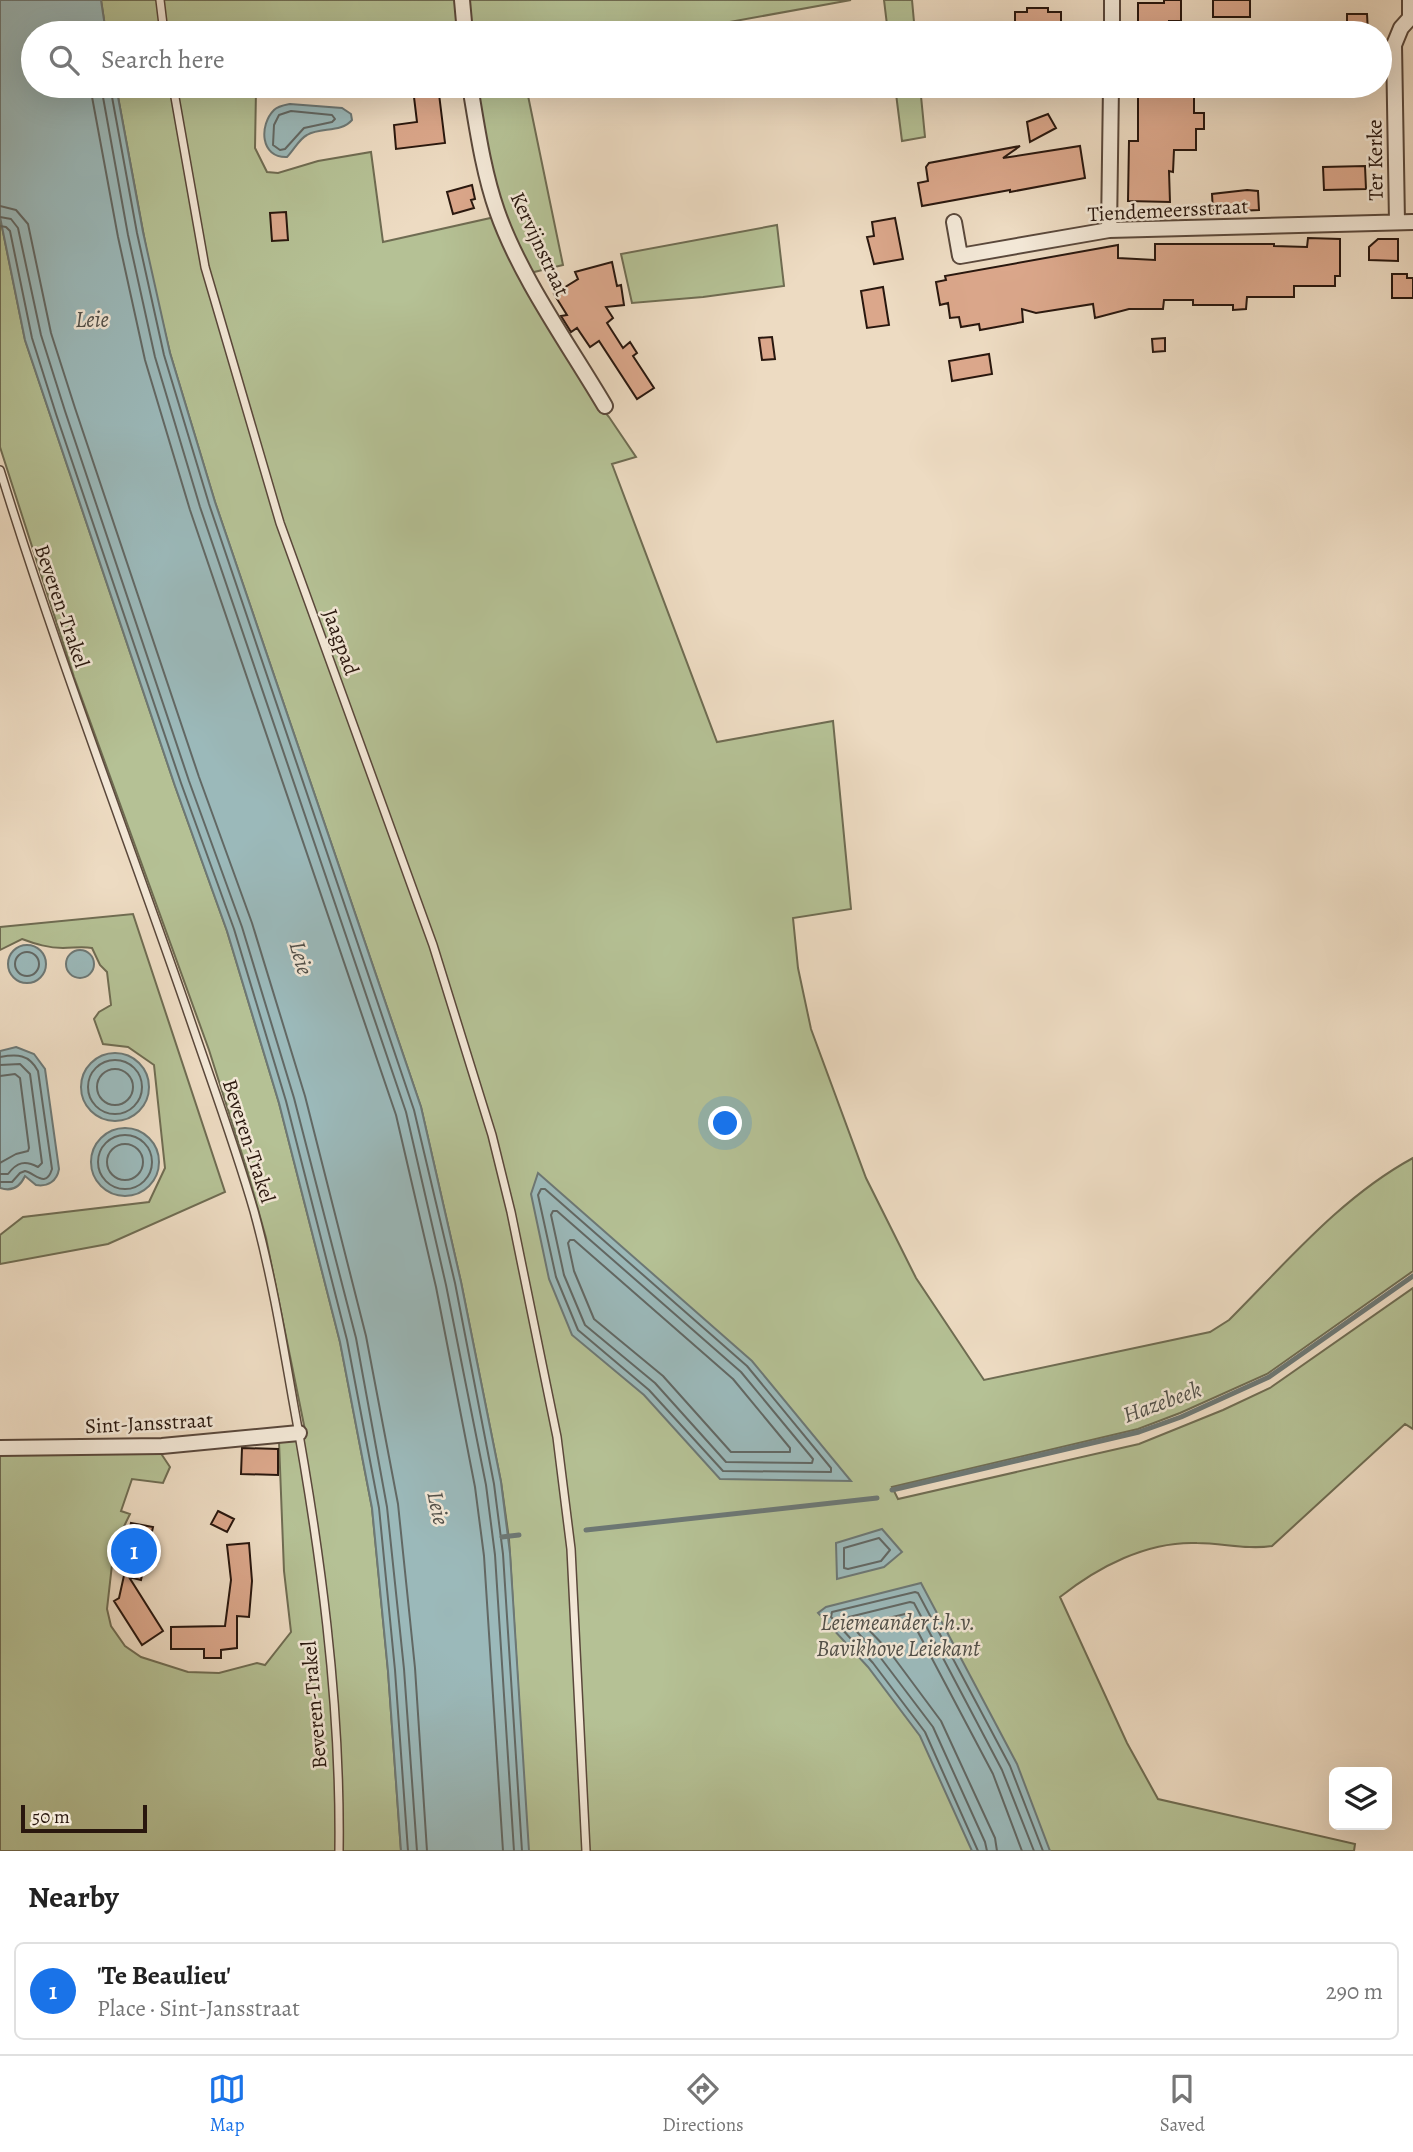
<!DOCTYPE html>
<meta charset="utf-8">
<style>
:root{--surface:#fff;--page:#f6f6f6;--text:#222;--muted:#767676;--line:#e0e0e0;--accent:#1a73e8}
body{margin:0;font-family:Alegreya,serif;background:var(--page);color:var(--text)}
.controls{position:absolute;right:21px;bottom:21px;display:grid;overflow:hidden;border-radius:10px;box-shadow:0 7px 28px #0002}
.controls button{width:63px;height:63px;display:grid;place-items:center;padding:0;border:0;border-bottom:2px solid var(--line);background:var(--surface);color:var(--text);font:35px sans-serif}
.scale{position:absolute;left:21px;bottom:18px;width:126px;box-sizing:border-box;padding-left:7px;border:4px solid #29170e;border-top:0;font-size:19px;line-height:24px;white-space:nowrap;color:#29170e;-webkit-text-stroke:5px #f3e8d7;paint-order:stroke}
.you{position:absolute;left:726px;top:1124px;width:24px;height:24px;margin:-18px;border:5px solid #fff;border-radius:50%;background:#1a73e8;box-shadow:0 0 0 10px #1a73e833}
.badge{display:grid;place-items:center;width:46px;height:46px;border-radius:50%;background:var(--accent);color:#fff;font-size:23px;font-weight:700}
.pin{position:absolute;translate:-50% -50%;border:4px solid #fff;box-shadow:0 2px 7px #0006}
.list{margin:0;padding:0;list-style:none}
h2{display:flex;justify-content:space-between;align-items:center;height:91px;margin:0;padding:0 28px;font-size:30px}
h2 small{font-size:23px;font-weight:400;color:var(--muted)}
.list li{display:grid;grid-template-columns:46px 1fr auto;gap:21px;align-items:center;box-sizing:border-box;height:98px;margin:0 14px 14px;padding:0 14px;border:2px solid var(--line);border-radius:10px}
.list b{display:block;font-size:26px;white-space:nowrap}
.list p{margin:0;font-size:23px;white-space:nowrap;color:var(--muted)}
.list em{font-size:23px;font-style:normal;color:var(--muted)}
.icon{flex:none;width:38px;height:38px;fill:none;stroke:currentColor;stroke-width:2;stroke-linecap:round;stroke-linejoin:round}
.map{position:relative;flex:none;width:1413px;height:1851px;overflow:hidden}
.search{position:absolute;background:var(--surface);box-shadow:0 7px 28px #0002;left:21px;right:21px;top:21px;height:77px;display:flex;align-items:center;gap:18px;box-sizing:border-box;padding:0 24px;border-radius:38px;color:var(--muted);font-size:26px}
.sheet{height:203px;background:var(--surface)}
nav{display:flex;justify-content:space-around;align-items:center;box-sizing:border-box;height:98px;border-top:2px solid var(--line);background:var(--surface);font-size:19px;color:var(--muted)}
nav a{display:grid;justify-items:center;gap:4px}
nav .on{color:var(--accent)}
.map>svg:first-child{display:block}
</style>
<div class="map">
<svg width="1413" height="1851" viewBox="0 0 1413 1851">
<rect width="100%" height="100%" fill="#eddbc2"/>
<filter id="stains"><feTurbulence type="fractalNoise" baseFrequency=".00286" numOctaves="4"/><feColorMatrix values="0 0 0 0 .2 0 0 0 0 .09 0 0 0 0 .02 0 0 0 .5 -.17"/></filter>
<radialGradient id="worn" r=".72"><stop offset=".6" stop-color="#630" stop-opacity="0"/><stop offset="1" stop-color="#630" stop-opacity=".3"/></radialGradient>
<path fill="#b5c195" stroke="#6f6c52" stroke-width="2" d="M101,0H457L460,33H106Z
M466,0H851L669,33H469Z
M884,0H912L915,33H888Z
M116,86H397L368,89L256,90L255,148L267,172L278,173L318,161L371,152L383,242L495,217L523,285L586,389L609,417L636,457L612,464L717,742L833,721L851,909L793,918L798,968L811,1029L866,1178L916,1278L984,1380L1210,1332L1229,1320C1286,1263 1341,1197 1413,1158V1271L1267,1374L1180,1413L1138,1429L892,1487L898,1499L1139,1444L1223,1410L1270,1388L1413,1288V1429L1405,1424L1272,1546C1247,1550 1223,1543 1197,1543C1147,1541 1098,1567 1060,1597L1127,1743L1158,1799L1355,1844L1354,1851H528L509,1539L501,1482L461,1282L421,1107L215,502L170,353L151,274Z
M473,86H526L563,265L530,273L502,209Z
M895,86H920L925,137L902,141Z
M0,217L25,340L175,786L227,931L279,1103L340,1342L372,1508L388,1671L401,1851H0V1455L160,1452L170,1467L163,1483L132,1479L121,1511L130,1514L114,1547L107,1609L111,1626L125,1646L141,1657L188,1672L219,1673L257,1663L265,1665L291,1632L284,1571L279,1442L305,1430L266,1238L247,1170L209,1050L74,677L0,447Z
M777,225L784,286L703,297L632,303L621,254Z
M133,914L225,1192L108,1244L0,1264V1235L23,1217L149,1202L165,1168L154,1065L128,1047L103,1044L94,1019L99,1012L111,1005L107,972L100,965L92,948C81,946 74,948 63,948C48,948 36,944 22,939L0,950V927Z"/>
<path fill="#9bb9ba" stroke="#6d7875" stroke-width="2" d="M0,0H101L106,33H33V86H116L143,232L170,353L215,502L421,1107L461,1282L501,1482L510,1553L529,1851H401L388,1671L372,1508L340,1342L279,1103L227,931L175,786L25,340L0,217Z
M290,104L342,108L351,114L352,120C341,133 321,127 307,135C299,139 294,150 287,157C260,158 259,125 274,110C278,106 285,105 290,104Z
M8 964a19 19 0 1 1 38 0a19 19 0 1 1-38 0Z
M66 964a14 14 0 1 1 28 0a14 14 0 1 1-28 0Z
M16,1047L34,1054L45,1069L59,1169C57,1181 48,1187 36,1185L25,1176C20,1187 12,1192 0,1188V1051Z
M81 1087a34 34 0 1 1 68 0a34 34 0 1 1-68 0Z
M91 1162a34 34 0 1 1 68 0a34 34 0 1 1-68 0Z
M538,1173L752,1361L851,1481L720,1479L644,1395L572,1335L549,1279L531,1194Z
M882,1529L902,1552L884,1567L837,1579L836,1543Z
M921,1583L1017,1764L1050,1851H972L920,1736L868,1667L818,1613L826,1607Z"/>
<g fill="none" stroke-linecap="round" stroke-linejoin="round">
<path stroke="#626864" stroke-width="2" d="M90,86L118,237L145,360L190,510L396,1115L436,1287L475,1487L484,1556L503,1851
M101,86L128,235L155,357L200,507L406,1112L446,1285L486,1485L495,1555L514,1851
M110,86L137,233L164,355L209,504L414,1110L455,1283L494,1484L503,1554L522,1851
M291,111L332,115L335,119L332,122L304,128L285,149L280,150L273,145L274,125L279,115Z
M0,206L16,210L28,224L51,333L75,408L199,777L252,923L305,1096L366,1336L398,1504L415,1668L427,1851
M0,217L11,219L18,228L41,335L65,411L189,781L242,927L294,1098L356,1338L387,1507L404,1669L417,1851
M0,226L6,227L10,231L32,338L56,414L181,783L234,929L286,1101L347,1340L379,1508L395,1670L408,1851
M15 964a12 12 0 1 1 24 0a12 12 0 1 1-24 0Z
M0,1057C17,1054 29,1054 38,1071L52,1169C46,1189 35,1173 25,1171L20,1173L12,1182H0
M88 1087a27 27 0 1 1 54 0a27 27 0 1 1-54 0Z
M0,1065L20,1064L30,1074L42,1163L38,1167C25,1160 17,1162 8,1174H0
M97 1087a18 18 0 1 1 36 0a18 18 0 1 1-36 0Z
M0,1076L15,1074L20,1078L29,1148L28,1151L16,1154L0,1163
M98 1162a27 27 0 1 1 54 0a27 27 0 1 1-54 0Z
M107 1162a18 18 0 1 1 36 0a18 18 0 1 1-36 0Z
M541,1189H545L747,1366L831,1468V1472L723,1471L649,1390L578,1330L556,1277L538,1195Z
M553,1211H557L741,1372L813,1459L812,1463L726,1462L655,1383L585,1325L564,1275L551,1215Z
M570,1240H574L733,1379L790,1448V1452H731L663,1376L594,1319L574,1271L568,1243Z
M879,1538L890,1550L881,1561L848,1569L844,1568V1548Z
M978,1851L925,1732L873,1663L831,1617L832,1612L915,1592L918,1593L1010,1766L1043,1851
M987,1851L985,1842L933,1727L880,1657L848,1622L849,1617L910,1602L914,1603L1002,1770L1034,1851
M997,1851L995,1838L941,1721L889,1651L867,1628L868,1623L905,1614L909,1615L993,1774L1022,1851"/>
<path stroke="#6d7875" stroke-width="5" d="M892,1490L1139,1432L1181,1417L1269,1377L1413,1276
M586,1530L877,1498
M502,1537L519,1535"/>
</g>
<path fill="#dba78b" stroke="#29170e" stroke-width="2" d="M1164,0H1181V21H1169V31L1163,33H1138V3H1164Z
M1213,0H1250V17H1213Z
M1027,8H1048V12H1061V33H1015V12H1027Z
M1347,14H1367L1368,33H1347Z
M1138,86H1194V113H1204V129H1196V150H1174L1173,172L1169,171L1170,202L1128,201L1129,141H1138Z
M439,94L445,143L396,149L394,125L417,122L414,97Z
M1048,114L1056,128L1030,142L1027,122Z
M1020,146L1003,158L1080,146L1085,178L1010,192V190L922,206L918,183L928,181L926,167L929,163Z
M1365,166L1366,189L1324,190L1323,167Z
M472,185L475,199L471,200L474,208L453,214L447,192Z
M1247,190L1258,191L1259,210L1213,212L1212,194Z
M286,212L288,240L272,241L270,213Z
M895,218L903,259L874,264L867,237L874,236L872,222Z
M1308,238L1340,239V276H1335V286H1294V297H1247L1246,309L1233,310V305H1193V300H1164L1163,309H1129L1095,318L1093,304L1036,313L1022,309L1023,322L980,330L979,324L961,327L959,317L950,318L948,303L940,305L936,282L946,280L945,276L1118,245V258L1155,260V244H1274V246L1307,247Z
M1378,239H1398V261L1369,260V247Z
M612,262L617,286L621,285L624,305L606,307L613,318L607,323L623,348L630,342L637,353L633,356L654,388L637,399L599,341L590,347L577,328L571,332L561,316L567,315L554,294L578,279L575,272Z
M1392,274H1407V278H1413V298H1392Z
M883,287L889,325L867,328L861,291Z
M772,337L775,359L762,360L759,338Z
M1165,338V351L1153,352L1152,339Z
M989,354L992,374L952,381L949,361Z
M242,1448L278,1449V1475L241,1474Z
M218,1511L234,1519L227,1532L211,1524Z
M131,1523L153,1527L141,1580L129,1577L163,1631L142,1645L114,1601L119,1598L125,1571L117,1569L125,1534H128Z
M249,1543L252,1581L249,1617L237,1616V1648L221,1650V1658H204V1649H171V1627L225,1626L231,1580L227,1545Z"/>
<g fill="none" stroke-linecap="round" stroke-linejoin="round">
<g stroke="#5a483b" stroke-width="10">
<path id="service" d="M160,0L164,33
M173,86L205,267L280,523L433,945L492,1135L511,1212L557,1437L571,1549L586,1851
M0,470C56,651 124,828 186,1007C209,1075 234,1142 254,1211C271,1273 282,1338 293,1401C320,1548 341,1702 339,1851"/>
</g>
<g stroke="#5a483b" stroke-width="18">
<path id="minor" d="M462,0L465,33
M1112,33V0
M470,86C477,127 483,171 497,211C520,277 569,345 605,406
M954,222L960,256L1109,230L1413,222
M1397,222L1394,45L1401,28L1410,18V0
M1109,230L1111,86
M0,1448L162,1446L299,1433"/>
</g>
<use href="#service" stroke="#f3e8d7" stroke-width="7"/>
<use href="#minor" stroke="#f3e8d7" stroke-width="14"/>
</g>
<g text-anchor="middle" dominant-baseline="central" stroke-width="5" stroke-linejoin="round" paint-order="stroke">
<g font-size="21" fill="#29170e" stroke="#f3e8d7">
<text transform="translate(1375 160) rotate(-91)">Ter Kerke</text>
<text transform="translate(1168 210) rotate(-3)">Tiendemeersstraat</text>
<text transform="translate(540 244) rotate(65)">Kervijnstraat</text>
<text transform="translate(62 606) rotate(71)">Beveren-Trakel</text>
<text transform="translate(341 642) rotate(70)">Jaagpad</text>
<text transform="translate(249 1141) rotate(72)">Beveren-Trakel</text>
<text transform="translate(149 1423) rotate(-3)">Sint-Jansstraat</text>
<text transform="translate(314 1705) rotate(-95)">Beveren-Trakel</text>
</g>
<g font-size="23" font-style="italic" fill="#51504a" stroke="#f3e8d7">
<text x="92" y="319">Leie</text>
<text transform="translate(301 958) rotate(74)">Leie</text>
<text transform="translate(1162 1402) rotate(-20)">Hazebeek</text>
<text transform="translate(438 1508) rotate(78)">Leie</text>
<text x="898" y="1622">Leiemeander t.h.v.<tspan x="898" dy="26">Bavikhove Leiekant</tspan></text>
</g>
</g>
<rect width="100%" height="100%" filter="url(#stains)"/>
<rect width="100%" height="100%" fill="url(#worn)"/>
</svg>
<div class="controls">
<button><svg class="icon" aria-label="layers" viewBox="0 0 24 24"><path d="M12 4l9 5-9 5-9-5zM3 14l9 5 9-5"/></svg></button>
</div>
<div class="scale">50 m</div>
<div class="you"></div>
<div class="pin badge" style="left:134px;top:1551px">1</div>
<div class="search"><svg class="icon" aria-label="search" viewBox="0 0 24 24"><circle cx="10" cy="10" r="6"/><path d="M15 15l6 6"/></svg>Search here</div>
</div>
<section class="sheet">
<h2>Nearby<small></small></h2>
<ul class="list">
<li><span class="badge">1</span><div><b>'Te Beaulieu'</b><p>Place · Sint-Jansstraat</p></div><em>290 m</em></li>
</ul>
</section>
<nav>
<a class="on"><svg class="icon" aria-label="map" viewBox="0 0 24 24"><path d="M3 6l6-2 6 2 6-2v14l-6 2-6-2-6 2zM9 4v14M15 6v14"/></svg>Map</a>
<a><svg class="icon" aria-label="directions" viewBox="0 0 24 24"><path d="M12 3l9 9-9 9-9-9zM9 14v-3h6M13 9l2 2-2 2"/></svg>Directions</a>
<a><svg class="icon" aria-label="saved" viewBox="0 0 24 24"><path d="M7 4h10v16l-5-4-5 4z"/></svg>Saved</a>
</nav>
